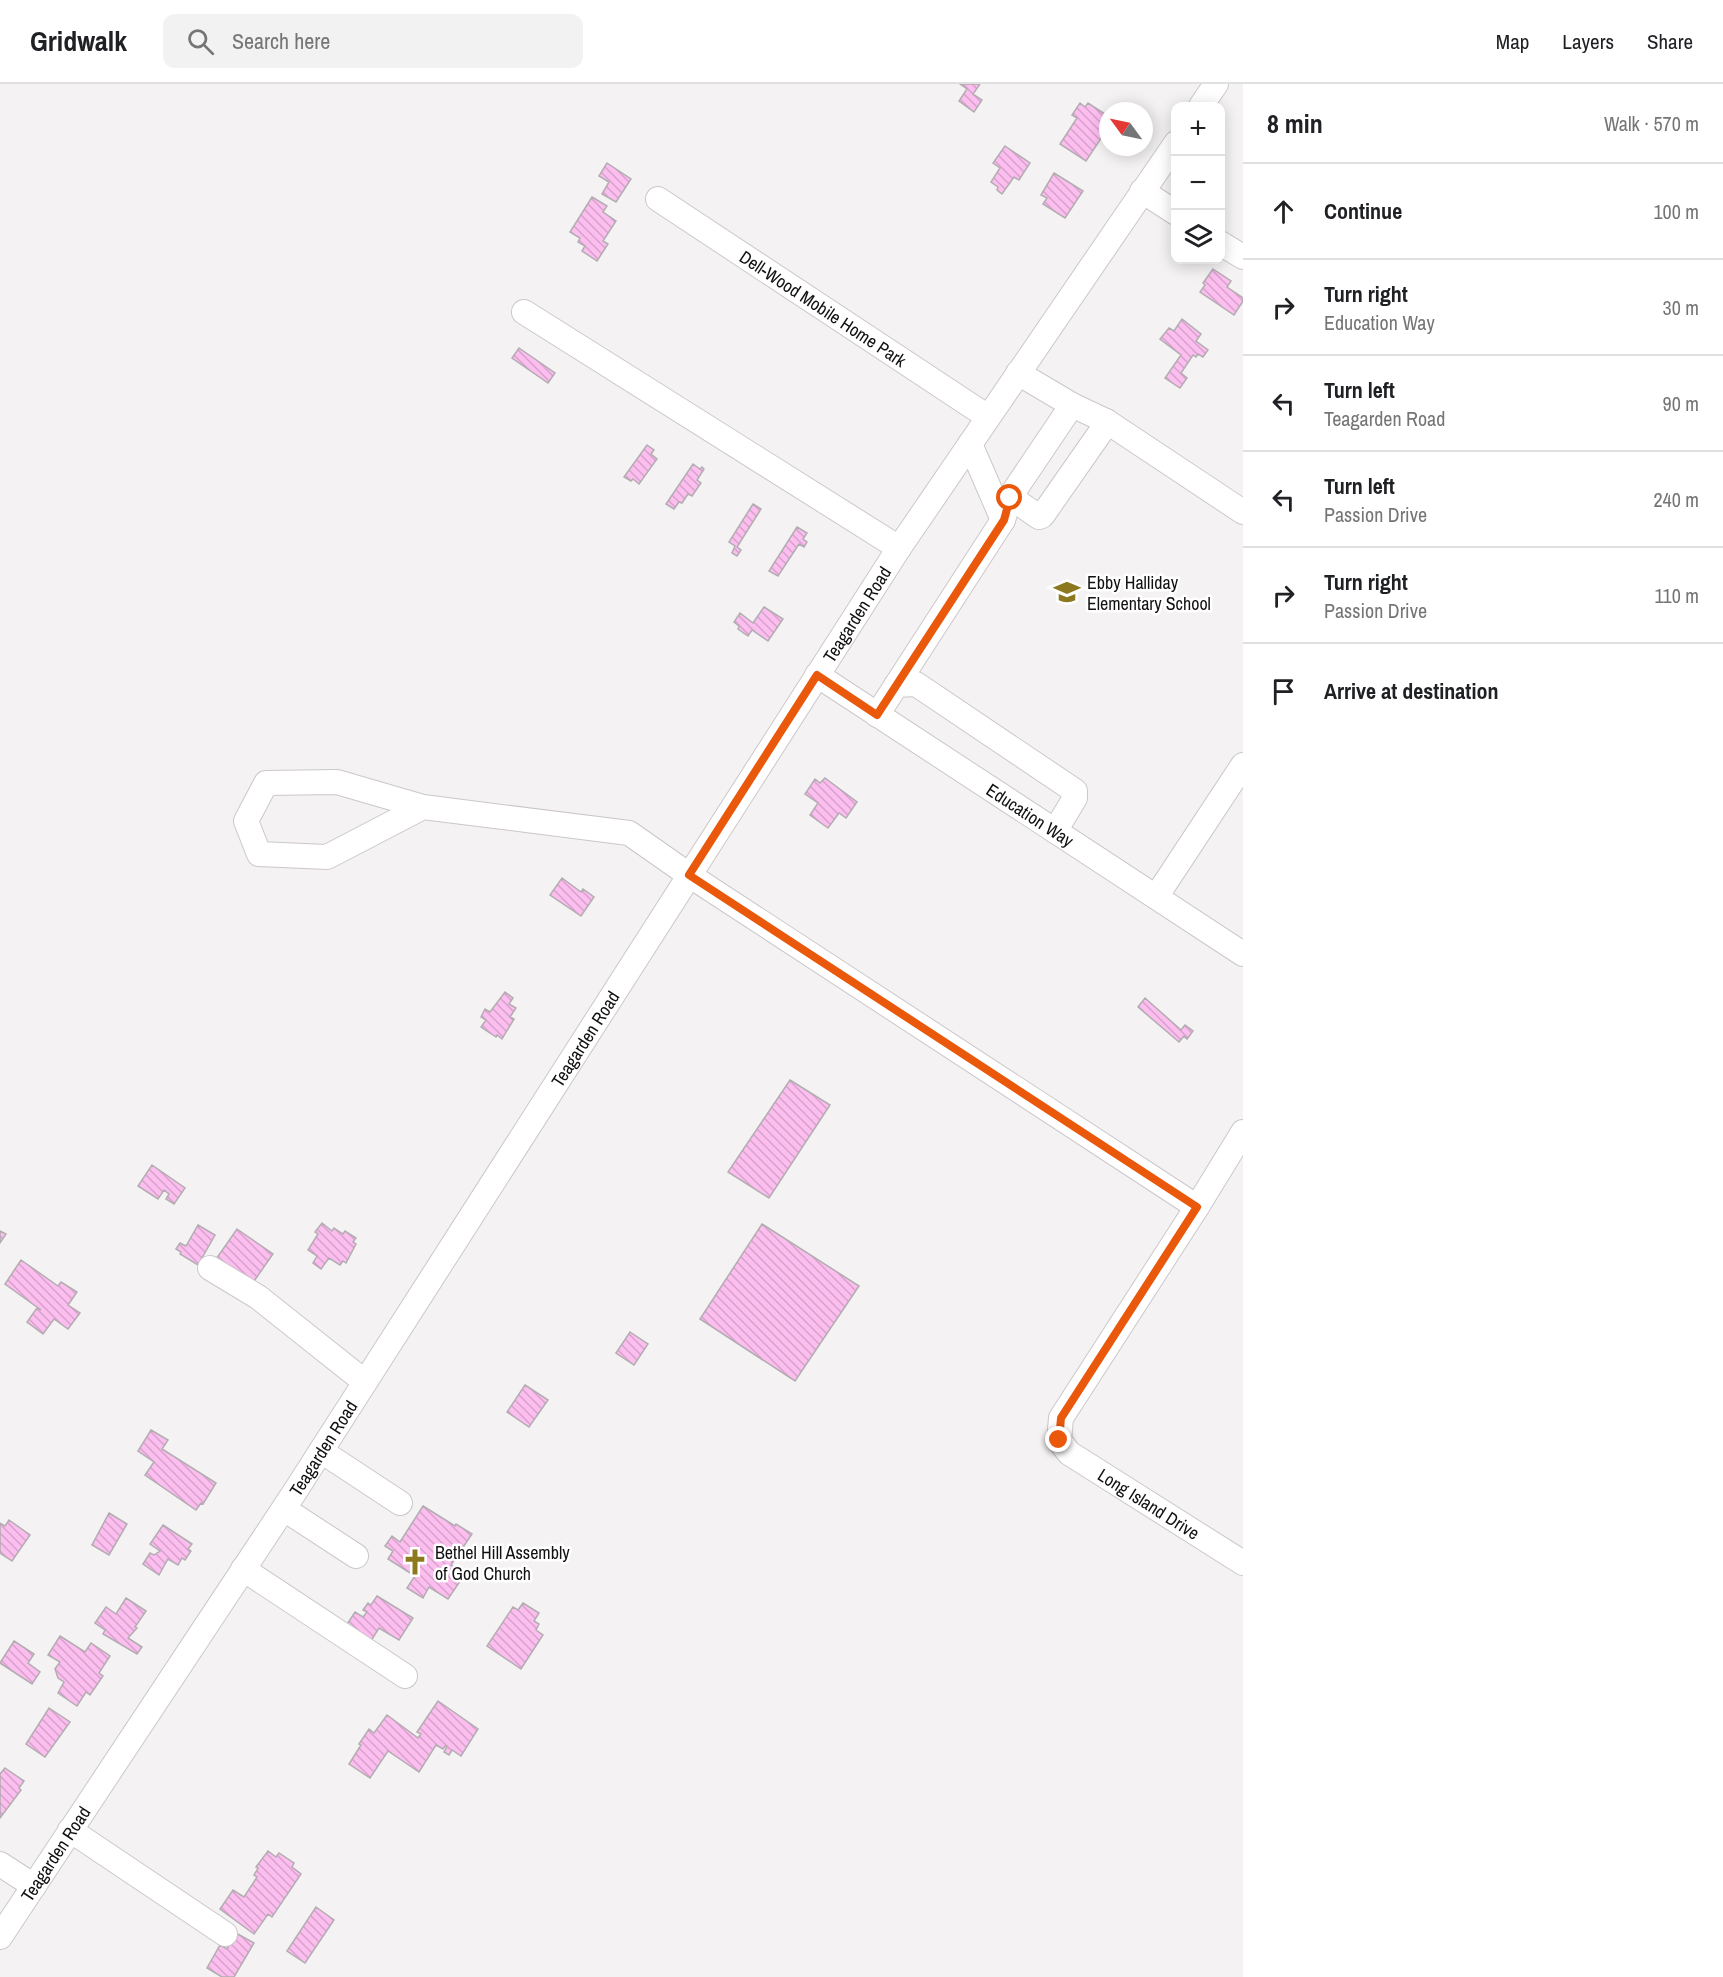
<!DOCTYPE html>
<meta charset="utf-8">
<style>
:root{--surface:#fff;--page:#f2f2f2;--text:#202124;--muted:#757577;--line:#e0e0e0}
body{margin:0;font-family:"Archivo Narrow",sans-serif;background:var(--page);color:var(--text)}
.controls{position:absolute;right:18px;top:18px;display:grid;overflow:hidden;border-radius:12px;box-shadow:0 3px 15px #0003}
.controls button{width:54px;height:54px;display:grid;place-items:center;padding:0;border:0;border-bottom:2px solid var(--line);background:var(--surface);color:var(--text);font:30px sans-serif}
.compass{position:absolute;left:1099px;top:18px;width:54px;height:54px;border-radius:50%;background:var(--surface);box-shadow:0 3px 15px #0003;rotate:303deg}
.stop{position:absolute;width:18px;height:18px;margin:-14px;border:4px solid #ea580c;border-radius:50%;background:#fff}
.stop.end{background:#ea580c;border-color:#fff;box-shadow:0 2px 6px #0008}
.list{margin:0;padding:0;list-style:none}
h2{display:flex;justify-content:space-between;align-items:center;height:78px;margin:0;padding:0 24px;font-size:26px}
h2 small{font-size:20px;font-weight:400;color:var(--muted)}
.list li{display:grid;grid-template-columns:39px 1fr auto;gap:18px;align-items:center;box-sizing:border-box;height:96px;padding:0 24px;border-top:2px solid var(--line)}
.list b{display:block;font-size:22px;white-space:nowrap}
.list p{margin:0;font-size:20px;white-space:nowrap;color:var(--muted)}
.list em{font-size:20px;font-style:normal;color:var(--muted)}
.icon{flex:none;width:33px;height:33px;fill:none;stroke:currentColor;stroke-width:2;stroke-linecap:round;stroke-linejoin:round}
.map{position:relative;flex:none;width:1243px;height:1893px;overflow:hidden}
header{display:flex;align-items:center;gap:36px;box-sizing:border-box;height:84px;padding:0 30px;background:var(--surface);border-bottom:2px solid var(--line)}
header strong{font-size:28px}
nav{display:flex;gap:33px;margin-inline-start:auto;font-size:21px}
.search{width:420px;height:54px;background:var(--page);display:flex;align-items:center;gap:15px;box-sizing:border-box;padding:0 21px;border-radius:12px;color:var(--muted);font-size:22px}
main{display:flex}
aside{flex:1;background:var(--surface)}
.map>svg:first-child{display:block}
</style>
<header>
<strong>Gridwalk</strong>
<div class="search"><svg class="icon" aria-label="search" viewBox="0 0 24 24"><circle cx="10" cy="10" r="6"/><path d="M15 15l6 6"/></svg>Search here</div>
<nav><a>Map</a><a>Layers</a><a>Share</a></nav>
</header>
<main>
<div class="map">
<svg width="1243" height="1893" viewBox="0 0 1243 1893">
<defs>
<pattern id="building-back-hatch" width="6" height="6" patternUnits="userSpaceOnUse" patternTransform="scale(1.5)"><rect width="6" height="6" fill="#fcbdef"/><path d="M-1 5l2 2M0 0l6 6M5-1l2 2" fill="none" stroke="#d7a1cc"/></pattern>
</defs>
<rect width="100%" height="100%" fill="#f5f2f4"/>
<path fill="url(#building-back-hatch)" stroke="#b1adb0" stroke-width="1.5" d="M960,0H980L973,10L982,16L974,28L959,17L967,5Z
M1080,19L1085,23L1088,19L1108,32V44L1086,77L1060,60L1077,34L1072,31Z
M1005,62L1030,79L1019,96L1014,93L1002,110L997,106L998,103L991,98L1000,84L993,79Z
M607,79L631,95L616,118L602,110L609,98L599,92Z
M1054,89L1083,107L1065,134L1043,120L1047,114L1041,111Z
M592,113L607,122L603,128L616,137L603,157L608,160L597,177L582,167L585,162L578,158L580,154L570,148Z
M1213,185L1231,197L1227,203L1243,214V217L1234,231L1200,208L1205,201L1203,199Z
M1182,235L1201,250L1196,257L1208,266L1203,273L1198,270L1196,273L1193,271L1181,289L1187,294L1180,304L1165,294L1181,271L1160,255L1169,244L1174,247Z
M519,264L555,289L548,299L512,274Z
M647,361L654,366L651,370L657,375L639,400L633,395L631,397L624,393Z
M693,380L700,385L702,383L704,385L697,396L701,399L692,412L688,410L682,419L679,418L674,425L666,420Z
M753,420L761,425L737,463L741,466L737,472L732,469L735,462L729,458Z
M797,443L807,449L803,455L807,458L804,463L799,460L778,492L769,487Z
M764,523L783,535L768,557L752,546L748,552L738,545L739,542L734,538L740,529L753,539Z
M825,694L857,718L846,734L839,729L828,744L810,731L818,719L805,710L815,695L820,699Z
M562,794L581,808L583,805L594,813L581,832L550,811Z
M505,908L513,914L509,920L516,924L510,933L514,935L502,955L497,951L496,953L481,943L486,936L481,933L485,925L490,928Z
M1145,914L1181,946L1185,941L1193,947L1187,955L1184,952L1179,958L1138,923Z
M790,996L830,1021L769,1114L728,1088Z
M152,1081L185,1104L174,1120L166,1115L169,1110L164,1106L158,1115L138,1102Z
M322,1139L332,1147L334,1144L343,1150L345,1147L356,1154L353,1158L356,1160L346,1179L343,1177L340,1181L329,1174L321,1185L313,1179L317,1172L308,1166L318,1150L315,1148Z
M762,1140L859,1202L795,1297L700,1235Z
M198,1141L215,1151L198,1181L180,1170L181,1168L176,1165L180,1159L186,1162Z
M237,1145L273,1170L252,1200L216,1175Z
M0,1147L6,1150L0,1159Z
M21,1176L58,1202L61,1198L77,1208L68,1221L80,1229L68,1245L54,1235L43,1250L27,1238L37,1224L41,1226L5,1200Z
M630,1248L648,1260L634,1281L616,1269Z
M525,1301L548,1316L529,1343L507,1328Z
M151,1346L168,1356L162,1365L216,1399L203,1420L201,1419L196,1426L145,1391L154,1378L138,1367Z
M423,1422L455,1442L456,1440L472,1450L451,1481L465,1490L448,1515L429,1503L423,1514L407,1504L415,1492L388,1475L393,1467L385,1462L392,1452L400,1458Z
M109,1429L127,1440L109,1471L92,1461Z
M9,1436L30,1451L12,1477L0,1469V1439L5,1442Z
M163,1441L192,1460L188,1465L191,1467L185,1476L182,1474L178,1481L168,1475L159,1491L143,1480L150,1469L154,1471L160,1467L150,1460Z
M377,1512L413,1534L399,1556L379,1544L369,1560L344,1545L355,1528L363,1533L367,1528L363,1526L368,1519L371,1521Z
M126,1514L146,1527L135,1543L137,1544L128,1554L142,1563L137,1570L103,1550L105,1546L95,1539L106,1523L116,1530Z
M523,1519L539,1529L534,1537L539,1540L536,1546L543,1551L521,1585L487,1562L513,1523L518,1526Z
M60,1552L85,1568L91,1559L110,1572L99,1589L103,1592L90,1611L86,1608L77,1622L58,1609L64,1598L58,1594L55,1585L60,1578L48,1571Z
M14,1557L34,1570L28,1579L40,1588L32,1600L0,1579Z
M438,1617L478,1645L461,1672L452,1666L449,1671L444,1668L447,1663L445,1662L443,1665L436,1661L419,1688L388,1667L370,1694L349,1680L361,1661L359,1660L369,1645L374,1649L387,1631L418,1654L421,1650L417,1648Z
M49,1624L70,1638L45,1673L26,1660Z
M5,1684L24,1697L19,1704L21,1706L0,1734V1690Z
M268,1767L276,1773L279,1769L294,1779L292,1783L301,1790L272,1833L268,1830L254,1850L220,1825L233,1806L244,1813L257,1793L254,1791L258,1784L256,1783Z
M316,1823L334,1836L305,1879L287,1867Z
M236,1849L254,1859L234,1893H222L207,1884L220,1861L227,1865Z"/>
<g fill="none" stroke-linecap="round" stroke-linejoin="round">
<g stroke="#cbc7ca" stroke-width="26">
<g id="minor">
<path d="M1201,22L1216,0"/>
<path d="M1142,107L1176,129"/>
<path id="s1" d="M658,115L988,333"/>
<path d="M1220,159L1243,173"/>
<path d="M524,228L899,464"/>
<path d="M1018,289L1072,321L1106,337L1243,428"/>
<path d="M970,360L1003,436"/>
<path d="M1010,413L1039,433L1042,432L1100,349L1106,337"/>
<path id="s2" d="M817,591L1243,870"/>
<path d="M896,601L916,600L1075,707V714L1055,747"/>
<path d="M877,631L1003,436L1010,413L1072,321"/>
<path d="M423,723L327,773L259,770L246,737L266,699L337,698L423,723L629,749L689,791L1197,1123"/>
<path d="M1156,813L1243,681"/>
<path id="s3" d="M1243,1048L1197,1123L1061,1334L1059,1356L1069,1369L1243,1479"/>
<path d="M210,1184L258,1213L365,1298"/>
<path d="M321,1367L400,1419"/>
<path d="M284,1425L356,1472"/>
<path d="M243,1485L405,1592"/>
<path d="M70,1746L225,1850"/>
<path d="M0,1780L34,1802"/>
<path id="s4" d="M0,1853L296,1406L899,464L1176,59"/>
</g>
</g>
<use href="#minor" stroke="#fff" stroke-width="24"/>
</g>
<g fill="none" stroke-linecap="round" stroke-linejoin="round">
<path stroke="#ea580c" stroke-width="8" d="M1010,414L1004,436L877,631L817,591L689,791L1197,1123L1061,1334L1059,1356"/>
</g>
<defs>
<g id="school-bare" transform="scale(2.07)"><path d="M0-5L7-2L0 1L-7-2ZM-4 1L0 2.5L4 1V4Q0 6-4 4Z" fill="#8c791f" stroke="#fff" stroke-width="2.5" paint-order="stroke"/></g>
<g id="church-bare" transform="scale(2.07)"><path d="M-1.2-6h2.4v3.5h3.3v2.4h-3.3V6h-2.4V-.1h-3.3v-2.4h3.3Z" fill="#8c791f" stroke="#fff" stroke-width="2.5" paint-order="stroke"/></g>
</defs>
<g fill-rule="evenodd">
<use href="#school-bare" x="1067" y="508"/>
<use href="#church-bare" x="415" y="1478"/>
</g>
<g text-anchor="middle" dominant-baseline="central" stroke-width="5" stroke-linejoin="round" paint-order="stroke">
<g font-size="18" fill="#121112" stroke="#fff">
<text stroke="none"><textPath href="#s1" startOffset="198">Dell-Wood Mobile Home Park</textPath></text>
<text stroke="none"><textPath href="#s4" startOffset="1576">Teagarden Road</textPath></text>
<text stroke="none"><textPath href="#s2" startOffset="255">Education Way</textPath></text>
<text stroke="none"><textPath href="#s4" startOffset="1072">Teagarden Road</textPath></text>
<text stroke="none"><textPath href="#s4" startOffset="586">Teagarden Road</textPath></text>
<text stroke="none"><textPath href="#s3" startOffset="472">Long Island Drive</textPath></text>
<text stroke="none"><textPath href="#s4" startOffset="100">Teagarden Road</textPath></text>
</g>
<g font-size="18" fill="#121112" stroke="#fff" text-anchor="start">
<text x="1087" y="498">Ebby Halliday<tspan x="1087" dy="21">Elementary School</tspan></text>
<text x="435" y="1468">Bethel Hill Assembly<tspan x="435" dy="21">of God Church</tspan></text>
</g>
</g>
</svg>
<div class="controls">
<button>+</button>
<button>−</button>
<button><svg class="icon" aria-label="layers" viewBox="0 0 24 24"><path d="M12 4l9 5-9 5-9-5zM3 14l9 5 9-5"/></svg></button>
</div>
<svg class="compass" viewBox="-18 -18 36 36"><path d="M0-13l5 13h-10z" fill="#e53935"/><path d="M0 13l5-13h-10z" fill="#757577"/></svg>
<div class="stop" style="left:1010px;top:414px"></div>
<div class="stop end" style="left:1059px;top:1356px"></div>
</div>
<aside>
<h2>8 min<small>Walk · 570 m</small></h2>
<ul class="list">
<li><svg class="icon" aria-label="ahead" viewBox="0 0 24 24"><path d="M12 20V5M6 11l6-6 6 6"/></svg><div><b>Continue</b></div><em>100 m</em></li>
<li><svg class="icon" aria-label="right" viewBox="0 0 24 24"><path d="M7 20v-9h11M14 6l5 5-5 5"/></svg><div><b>Turn right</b><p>Education Way</p></div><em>30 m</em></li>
<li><svg class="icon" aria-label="left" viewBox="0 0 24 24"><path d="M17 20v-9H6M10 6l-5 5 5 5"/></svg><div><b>Turn left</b><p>Teagarden Road</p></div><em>90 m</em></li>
<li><svg class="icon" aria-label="left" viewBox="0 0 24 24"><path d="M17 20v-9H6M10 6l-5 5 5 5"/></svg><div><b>Turn left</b><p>Passion Drive</p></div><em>240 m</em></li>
<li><svg class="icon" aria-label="right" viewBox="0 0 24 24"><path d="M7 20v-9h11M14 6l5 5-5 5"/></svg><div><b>Turn right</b><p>Passion Drive</p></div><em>110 m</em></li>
<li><svg class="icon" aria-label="arrive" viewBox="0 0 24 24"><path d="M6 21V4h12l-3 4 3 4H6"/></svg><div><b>Arrive at destination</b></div></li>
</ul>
</aside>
</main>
